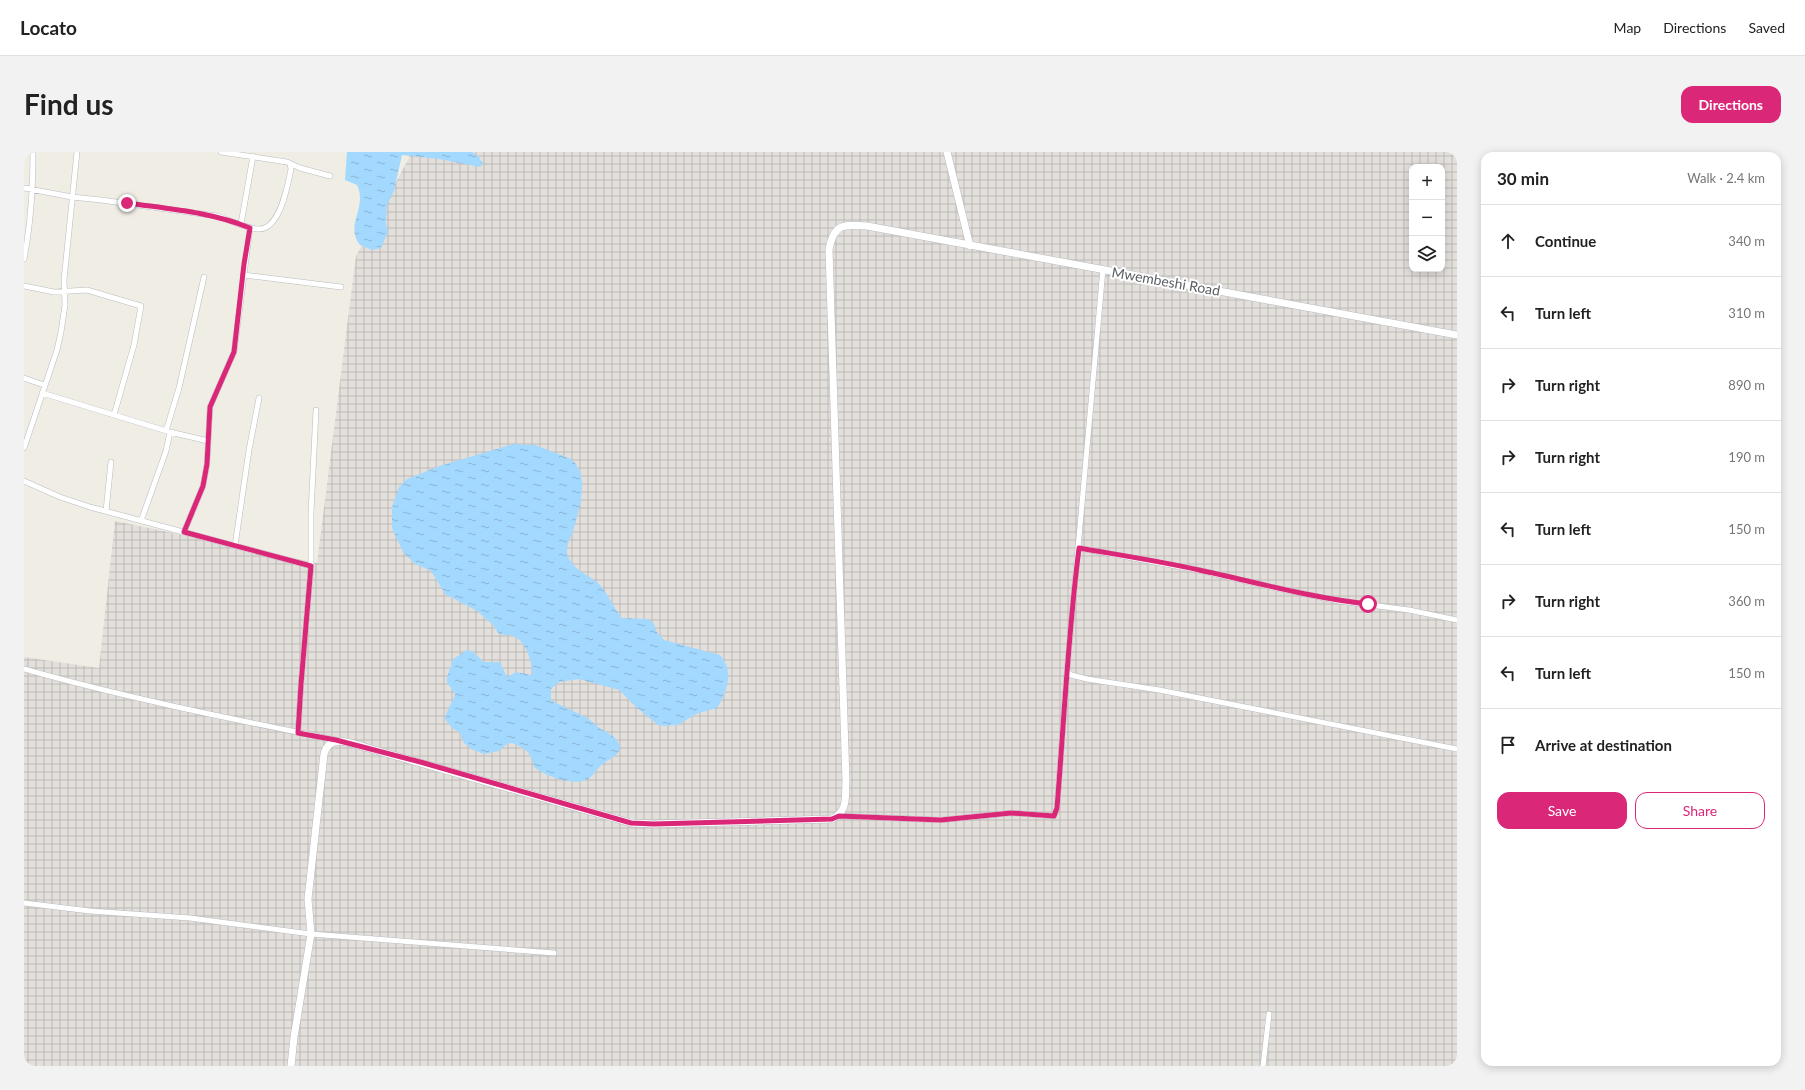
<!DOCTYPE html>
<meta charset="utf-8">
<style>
:root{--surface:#fff;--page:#f2f2f2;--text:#222;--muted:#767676;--line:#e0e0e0;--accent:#db2777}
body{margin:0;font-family:Lato,sans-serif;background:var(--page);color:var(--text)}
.controls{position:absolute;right:12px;top:12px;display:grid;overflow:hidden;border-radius:8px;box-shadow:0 2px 10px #0003}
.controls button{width:36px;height:36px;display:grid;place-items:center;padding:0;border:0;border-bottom:1px solid var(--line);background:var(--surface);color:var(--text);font:20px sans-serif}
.stop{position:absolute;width:12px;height:12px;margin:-9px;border:3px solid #db2777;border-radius:50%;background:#fff}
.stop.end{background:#db2777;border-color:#fff;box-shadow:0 1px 4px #0008}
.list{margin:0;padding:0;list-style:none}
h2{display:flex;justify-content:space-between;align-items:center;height:52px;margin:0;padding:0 16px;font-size:17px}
h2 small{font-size:13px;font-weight:400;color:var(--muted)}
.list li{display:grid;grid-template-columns:26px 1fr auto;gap:12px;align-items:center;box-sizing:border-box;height:72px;padding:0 16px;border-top:1px solid var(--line)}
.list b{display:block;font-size:15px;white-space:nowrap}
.list em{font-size:13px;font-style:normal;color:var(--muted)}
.actions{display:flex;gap:8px;padding:12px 16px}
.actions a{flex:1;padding:9px 0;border:1px solid var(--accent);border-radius:12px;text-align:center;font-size:14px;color:var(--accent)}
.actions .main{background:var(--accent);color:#fff}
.icon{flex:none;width:22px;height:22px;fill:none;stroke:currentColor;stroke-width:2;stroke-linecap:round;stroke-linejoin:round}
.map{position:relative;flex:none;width:1433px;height:914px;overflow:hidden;border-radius:12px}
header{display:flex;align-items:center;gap:24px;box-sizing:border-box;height:56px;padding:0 20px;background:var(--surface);border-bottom:1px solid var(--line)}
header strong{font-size:19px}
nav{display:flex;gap:22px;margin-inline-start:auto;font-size:14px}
.intro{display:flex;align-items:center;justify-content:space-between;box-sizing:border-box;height:96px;padding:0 24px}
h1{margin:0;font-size:28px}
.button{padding:10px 18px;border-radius:12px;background:var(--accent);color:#fff;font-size:14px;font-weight:700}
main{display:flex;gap:24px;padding:0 24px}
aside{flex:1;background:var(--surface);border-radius:12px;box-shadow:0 2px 10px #0003}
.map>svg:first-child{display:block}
</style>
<header>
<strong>Locato</strong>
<nav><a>Map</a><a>Directions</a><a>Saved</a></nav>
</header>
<div class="intro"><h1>Find us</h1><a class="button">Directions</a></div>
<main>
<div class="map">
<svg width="1433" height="914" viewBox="0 0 1433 914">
<defs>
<pattern id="industrial-grid" width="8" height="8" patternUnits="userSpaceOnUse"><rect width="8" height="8" fill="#e3e0dc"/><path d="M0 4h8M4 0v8" fill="none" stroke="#bbb9b6"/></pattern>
<pattern id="water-ripples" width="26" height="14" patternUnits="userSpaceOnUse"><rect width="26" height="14" fill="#a4d9ff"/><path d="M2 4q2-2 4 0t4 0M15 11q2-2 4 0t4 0" fill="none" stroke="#89b3d2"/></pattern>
</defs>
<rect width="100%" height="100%" fill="#efede4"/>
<path fill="url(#industrial-grid)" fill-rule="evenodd" d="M385,0H1433V914H0V505L75,516L91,369L293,411L332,104L385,6ZM1388,15H1418V117H1388Z"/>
<path fill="url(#water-ripples)" d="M323,0H448L455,5L459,12L456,15L415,7L378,3L370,39L363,53L362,71L364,80L357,96L348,98L336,93C320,73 344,56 333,33L321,28Z
M489,292L511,293L547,307C566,322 556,356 550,376C548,384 543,390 543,399C544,416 566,423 576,433C583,440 591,458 598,466L624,467L629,470L633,480L640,488L696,503C711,519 703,540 693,556L672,562L654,573L639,574L634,573L613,556L595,538L555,527L535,530L527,537V548C539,555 553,560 565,567C569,570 572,574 577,577C582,580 591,584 594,590C601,601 586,606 579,612C571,618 569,627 559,629C544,632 521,624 510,615C508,600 500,596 488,591L483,592L475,599L460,602L449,598L440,591L436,581L428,576L421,567L422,562L431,543C429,537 424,534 423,529C422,525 428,512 429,507L443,498L448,499L460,510H476L483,525L492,520L508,523C508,510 503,490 489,484C485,483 479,483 475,482L469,473L453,459L421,442L407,419L391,412L379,400L368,376V355L375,335L383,327L418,313Z"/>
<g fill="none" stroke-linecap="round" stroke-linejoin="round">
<g stroke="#b9bcc1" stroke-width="6">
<path id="street" d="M197,0L263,10L276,16L306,24
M0,36L48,45L77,48L193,64C206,68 220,76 234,77C256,79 264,32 267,17L266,12
M217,72L229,4
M0,107C7,71 9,36 9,0
M1079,117L1043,519L1047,523L1063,527L1135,538L1433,597
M219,123L317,135
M0,134L30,140L63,138L117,154L110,193L90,263
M0,226L20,233
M18,241L146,280L184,289
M142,279L155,236L180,125
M0,296L33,198L37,180L41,153L40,128L53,0
M0,329L36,345L66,355L287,414
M82,359L87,310
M117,369L142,299L146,280
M160,380L179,334L183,312L186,255L210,200L226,76
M211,394L225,298L235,246
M1055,396L1174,418L1252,436L1315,449L1385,458L1433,468
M0,517C102,546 208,567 312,588
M274,581L277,532L287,414V361L292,258
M815,664L917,668L987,661L1030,664L1033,656L1043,519
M0,751L66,759L166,766L287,782L530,801
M1239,914L1245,862"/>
</g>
<g stroke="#b8bbc1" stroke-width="8">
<path id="secondary" d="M923,0L946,94
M267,914L270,885L287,782L284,747L300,602C306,580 328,592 344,596L607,671L630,672L808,667C824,659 821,646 822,630L805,98C809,72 819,72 843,74L1433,183"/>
</g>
<use href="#street" stroke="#fff" stroke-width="5"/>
<use href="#secondary" stroke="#fff" stroke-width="7"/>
</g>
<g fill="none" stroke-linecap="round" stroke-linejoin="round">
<path stroke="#db2777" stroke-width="5" d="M103,51C145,57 187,60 226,76L220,112L210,200L186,255L183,312L179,334L160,380L287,414L277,532L274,581L312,588L400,611L607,671L630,672L808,667L815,664L917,668L987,661L1030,664L1033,656C1040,569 1044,482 1055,396C1095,403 1135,409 1175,418C1231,430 1287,446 1344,452"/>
</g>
<g text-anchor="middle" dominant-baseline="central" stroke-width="4" stroke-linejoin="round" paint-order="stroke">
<g font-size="14" fill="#5c6065" stroke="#fff">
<text transform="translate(1142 129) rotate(10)">Mwembeshi Road</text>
</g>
</g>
</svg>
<div class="controls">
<button>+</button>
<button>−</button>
<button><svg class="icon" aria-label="layers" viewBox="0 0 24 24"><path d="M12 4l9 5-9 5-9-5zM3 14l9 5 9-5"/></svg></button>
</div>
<div class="stop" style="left:1344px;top:452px"></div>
<div class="stop end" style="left:103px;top:51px"></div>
</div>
<aside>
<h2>30 min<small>Walk · 2.4 km</small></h2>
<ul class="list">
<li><svg class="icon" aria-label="ahead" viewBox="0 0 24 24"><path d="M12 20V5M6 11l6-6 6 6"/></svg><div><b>Continue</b></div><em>340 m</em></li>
<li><svg class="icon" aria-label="left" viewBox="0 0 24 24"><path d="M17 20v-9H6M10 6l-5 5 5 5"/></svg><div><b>Turn left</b></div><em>310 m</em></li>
<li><svg class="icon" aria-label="right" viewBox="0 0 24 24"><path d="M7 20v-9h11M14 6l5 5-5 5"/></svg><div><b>Turn right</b></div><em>890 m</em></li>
<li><svg class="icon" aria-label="right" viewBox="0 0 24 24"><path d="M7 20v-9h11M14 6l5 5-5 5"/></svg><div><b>Turn right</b></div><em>190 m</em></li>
<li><svg class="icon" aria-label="left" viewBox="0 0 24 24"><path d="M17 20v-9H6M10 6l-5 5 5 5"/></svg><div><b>Turn left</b></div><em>150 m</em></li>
<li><svg class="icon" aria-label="right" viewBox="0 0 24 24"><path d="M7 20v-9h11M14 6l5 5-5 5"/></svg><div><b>Turn right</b></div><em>360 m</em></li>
<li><svg class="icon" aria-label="left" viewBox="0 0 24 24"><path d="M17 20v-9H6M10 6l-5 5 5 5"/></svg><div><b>Turn left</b></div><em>150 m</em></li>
<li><svg class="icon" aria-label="arrive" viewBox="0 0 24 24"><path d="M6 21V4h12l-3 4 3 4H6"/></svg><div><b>Arrive at destination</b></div></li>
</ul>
<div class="actions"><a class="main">Save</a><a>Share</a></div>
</aside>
</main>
